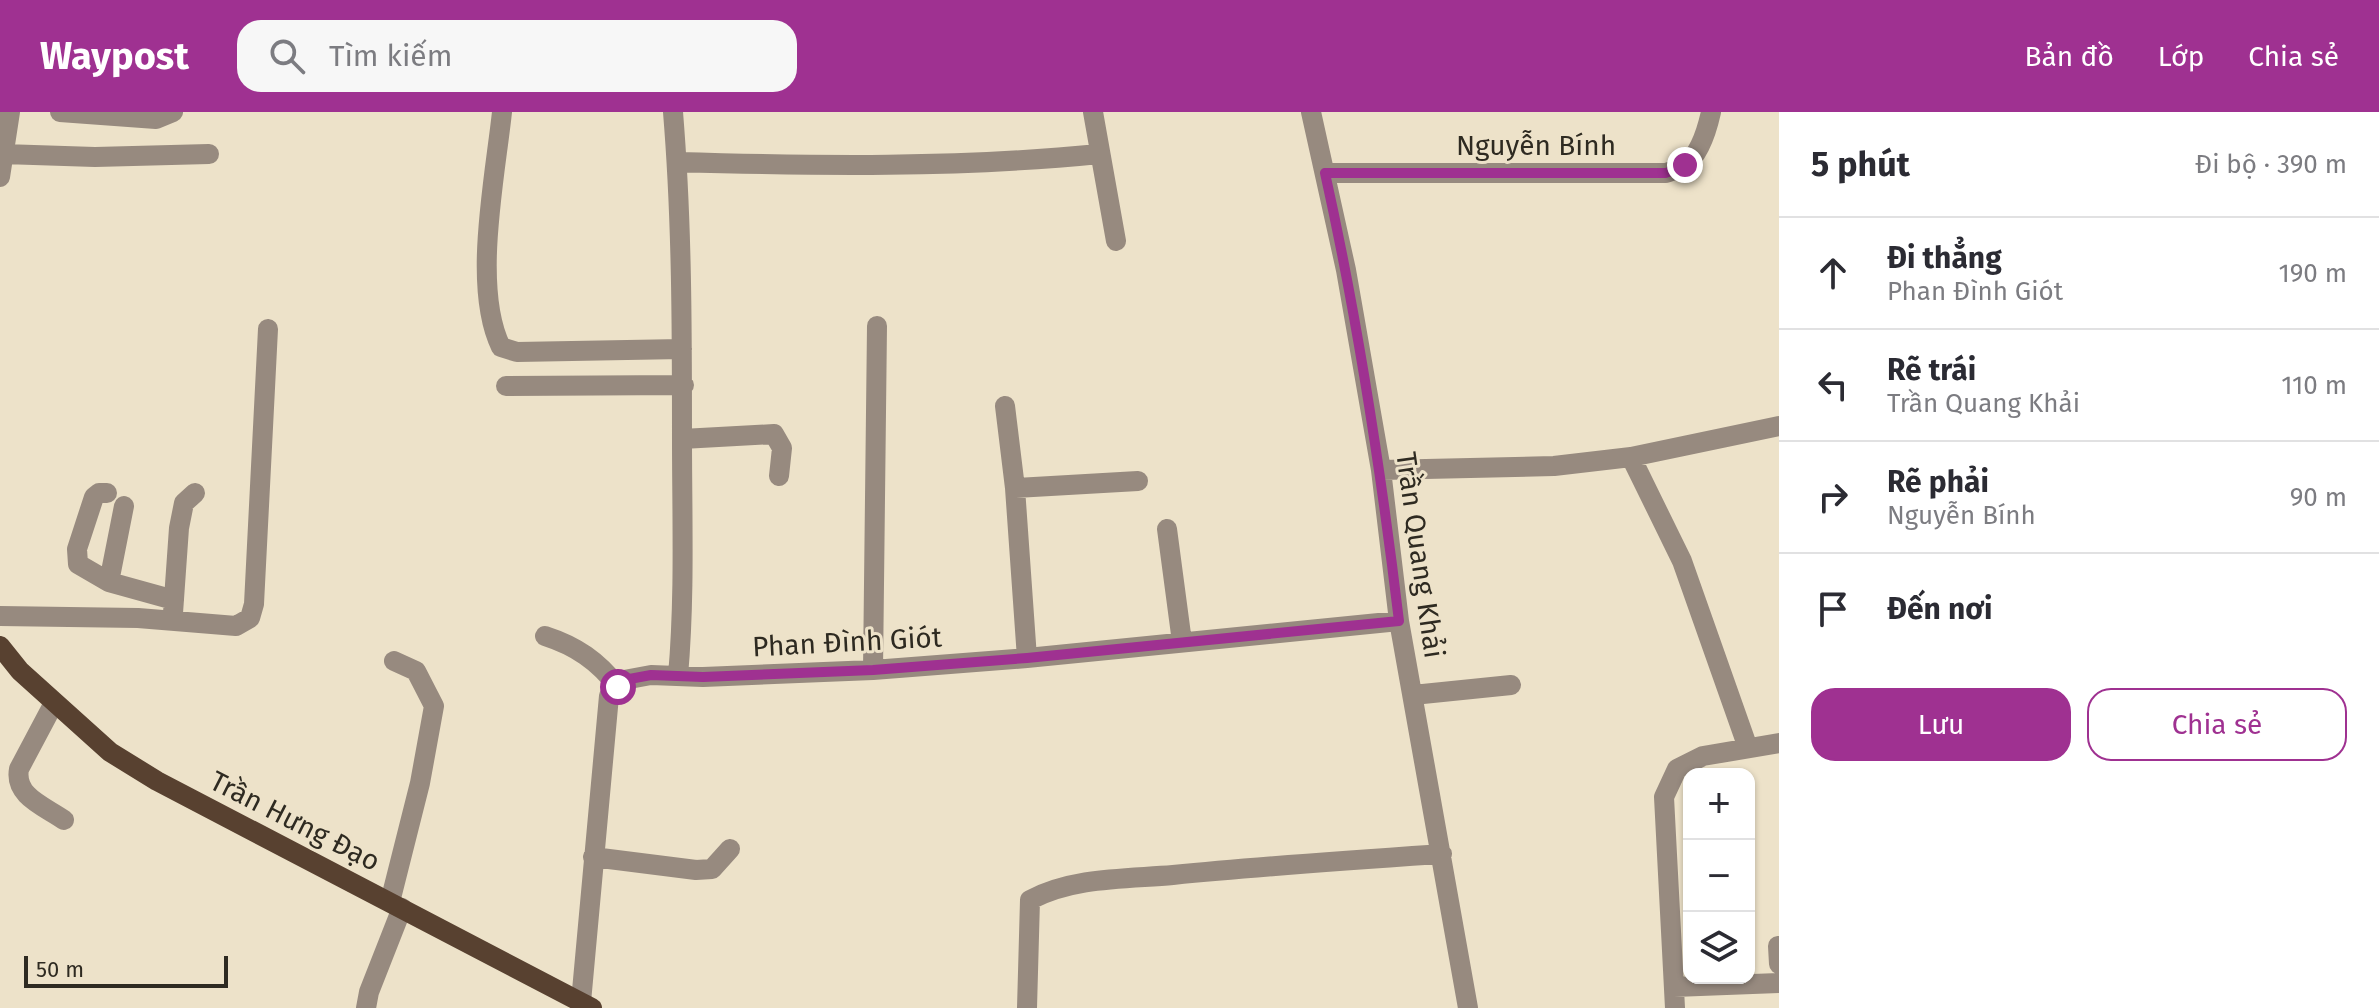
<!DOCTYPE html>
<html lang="vi">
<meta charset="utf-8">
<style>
:root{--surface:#fff;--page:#f7f7f7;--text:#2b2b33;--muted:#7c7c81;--line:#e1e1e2;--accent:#9f3191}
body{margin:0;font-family:"Fira Sans",sans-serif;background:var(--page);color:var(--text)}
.controls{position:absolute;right:24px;bottom:24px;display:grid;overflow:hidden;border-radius:16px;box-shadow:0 2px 6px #0004}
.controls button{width:72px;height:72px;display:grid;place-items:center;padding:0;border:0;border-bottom:2px solid var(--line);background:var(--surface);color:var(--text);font:40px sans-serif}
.scale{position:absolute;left:24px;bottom:20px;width:204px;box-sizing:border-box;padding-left:8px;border:4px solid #2e2a21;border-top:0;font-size:22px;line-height:28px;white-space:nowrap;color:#2e2a21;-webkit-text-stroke:6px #ede2c9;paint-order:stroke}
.stop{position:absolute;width:24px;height:24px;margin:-18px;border:6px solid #9f3191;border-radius:50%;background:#fff}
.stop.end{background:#9f3191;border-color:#fff;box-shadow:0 2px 8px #0008}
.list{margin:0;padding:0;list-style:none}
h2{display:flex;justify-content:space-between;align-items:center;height:104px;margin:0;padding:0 32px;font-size:34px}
h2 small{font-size:26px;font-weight:400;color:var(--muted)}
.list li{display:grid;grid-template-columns:52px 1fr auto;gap:24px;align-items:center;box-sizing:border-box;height:112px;padding:0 32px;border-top:2px solid var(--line)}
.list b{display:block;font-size:30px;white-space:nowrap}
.list p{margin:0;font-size:26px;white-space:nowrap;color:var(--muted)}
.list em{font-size:26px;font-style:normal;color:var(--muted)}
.actions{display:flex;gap:16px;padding:24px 32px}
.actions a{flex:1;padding:18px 0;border:2px solid var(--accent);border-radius:24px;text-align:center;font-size:28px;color:var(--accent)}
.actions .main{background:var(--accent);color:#fff}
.icon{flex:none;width:44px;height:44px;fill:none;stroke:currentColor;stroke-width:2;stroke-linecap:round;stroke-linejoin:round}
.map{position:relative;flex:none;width:1779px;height:896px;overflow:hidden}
header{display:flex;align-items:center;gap:48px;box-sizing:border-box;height:112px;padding:0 40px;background:var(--accent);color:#fff}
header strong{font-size:38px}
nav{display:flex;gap:44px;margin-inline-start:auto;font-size:28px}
.search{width:560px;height:72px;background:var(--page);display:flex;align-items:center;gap:20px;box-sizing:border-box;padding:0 28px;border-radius:24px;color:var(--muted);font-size:30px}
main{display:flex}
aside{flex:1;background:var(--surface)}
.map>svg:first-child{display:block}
</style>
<header>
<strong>Waypost</strong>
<div class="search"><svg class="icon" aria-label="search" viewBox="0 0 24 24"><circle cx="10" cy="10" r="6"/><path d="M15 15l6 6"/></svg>Tìm kiếm</div>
<nav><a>Bản đồ</a><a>Lớp</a><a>Chia sẻ</a></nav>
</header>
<main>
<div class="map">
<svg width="1779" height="896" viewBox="0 0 1779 896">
<rect width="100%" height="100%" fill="#ede2c9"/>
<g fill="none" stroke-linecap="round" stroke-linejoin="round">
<path stroke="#978a7f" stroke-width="20" d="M60,0L156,7L173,0
M502,0C495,66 472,176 501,235L517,240L682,237
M673,0C682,109 682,218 682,327C682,406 685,485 678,564
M1093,0L1116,129
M1311,0L1346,158L1381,358L1399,509L1468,896
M3,42L95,45L209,42
M677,50C817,54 959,56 1099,42
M1325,61H1666C1671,59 1680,57 1685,53C1700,42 1707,18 1711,0
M0,65L10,0
M506,274L684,273
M1005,294L1015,376
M682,327L774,322L782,336L779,364
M1631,345L1682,449L1748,636
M1381,358L1554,354L1631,345L1779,314
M107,381H99L94,385L77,437L78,452L109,470L174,488
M1167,417L1182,530
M109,470L124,394
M173,501L179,416L184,391L195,381
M0,504L138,506L236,514L250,506L254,492L268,217
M545,524C576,534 598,549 618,575
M1027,546L1015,376L1138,369
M873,558L877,214
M1413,583L1511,573
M54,591L19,657C14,684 44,694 64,708
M593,745L696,758L712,757L730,737
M390,790L420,671L434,594L416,559L394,549
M1778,834L1779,852
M1674,875L1779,871
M581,890L609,584L624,568L651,563L703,565L873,558L1027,546L1399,509
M366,896L369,880L402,796
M1027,896L1030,788C1073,765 1126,767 1173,763C1263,754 1353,748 1442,742
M1675,896L1664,685L1677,657L1703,644L1779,631"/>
<path stroke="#584130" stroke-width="20" d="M0,534L20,559L110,640L157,669L592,896"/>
</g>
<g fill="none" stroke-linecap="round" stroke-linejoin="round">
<path stroke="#9f3191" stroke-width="10" d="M618,575L624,568L651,563L703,565L873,558L1027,546L1399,509C1381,359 1358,209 1325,61H1666L1685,53"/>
</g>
<g text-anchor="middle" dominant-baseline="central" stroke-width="6" stroke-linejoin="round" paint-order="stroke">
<g font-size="28" fill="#2e2a21" stroke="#ede2c9">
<text x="1536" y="33">Nguyễn Bính</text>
<text transform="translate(1420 443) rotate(82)">Trần Quang Khải</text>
<text transform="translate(847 530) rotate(-3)">Phan Đình Giót</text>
<text transform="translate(295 709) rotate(27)">Trần Hưng Đạo</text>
</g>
</g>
</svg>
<div class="controls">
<button>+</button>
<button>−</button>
<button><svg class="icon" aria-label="layers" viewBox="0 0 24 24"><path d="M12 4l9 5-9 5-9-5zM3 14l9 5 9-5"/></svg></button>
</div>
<div class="scale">50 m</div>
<div class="stop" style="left:618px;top:575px"></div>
<div class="stop end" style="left:1685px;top:53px"></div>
</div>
<aside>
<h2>5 phút<small>Đi bộ · 390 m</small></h2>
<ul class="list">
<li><svg class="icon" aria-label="ahead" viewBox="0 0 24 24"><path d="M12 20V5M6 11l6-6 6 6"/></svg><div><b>Đi thẳng</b><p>Phan Đình Giót</p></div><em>190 m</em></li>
<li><svg class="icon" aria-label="left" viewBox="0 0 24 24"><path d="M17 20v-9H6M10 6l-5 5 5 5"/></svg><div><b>Rẽ trái</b><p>Trần Quang Khải</p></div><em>110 m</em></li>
<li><svg class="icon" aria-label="right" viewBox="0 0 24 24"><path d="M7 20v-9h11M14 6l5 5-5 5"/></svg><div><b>Rẽ phải</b><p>Nguyễn Bính</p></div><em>90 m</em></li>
<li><svg class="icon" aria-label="arrive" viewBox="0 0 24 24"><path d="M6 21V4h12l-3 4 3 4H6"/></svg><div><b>Đến nơi</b></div></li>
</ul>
<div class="actions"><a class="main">Lưu</a><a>Chia sẻ</a></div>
</aside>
</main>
